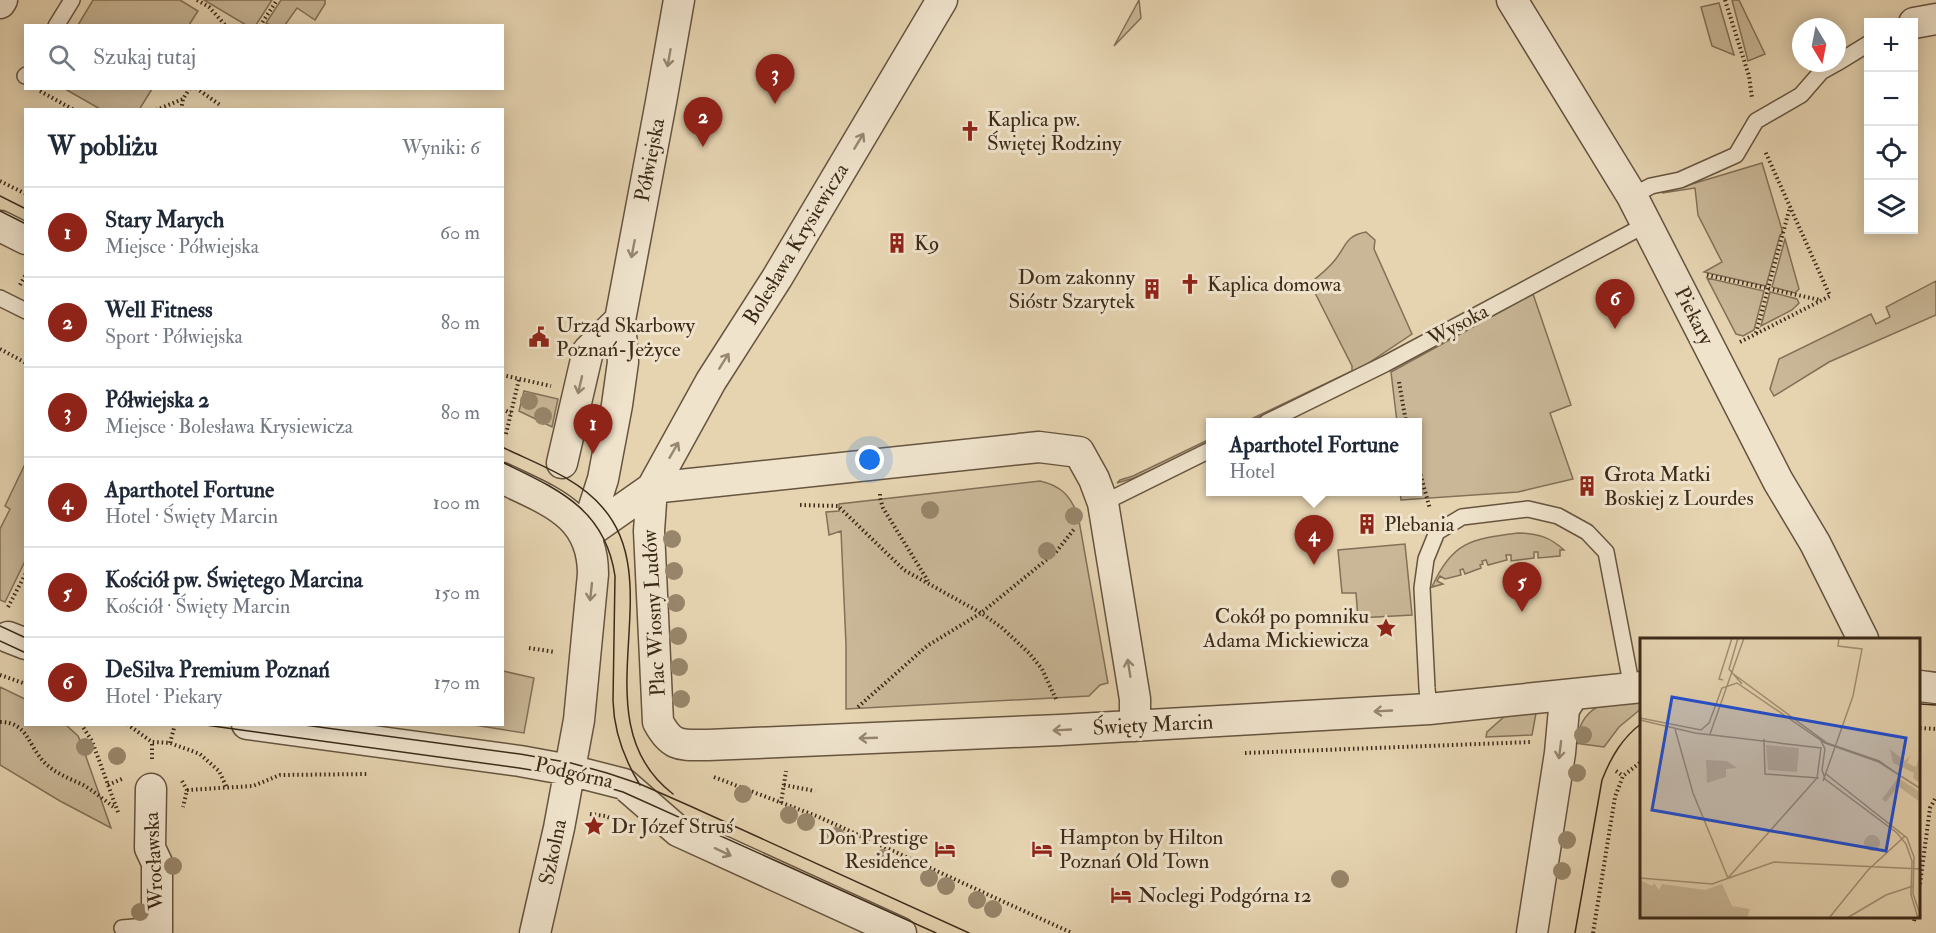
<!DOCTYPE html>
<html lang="pl">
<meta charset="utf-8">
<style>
:root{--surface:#fff;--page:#f2f2f3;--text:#1f2937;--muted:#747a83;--line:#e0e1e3;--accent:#8f2418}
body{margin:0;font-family:"IM FELL Double Pica",serif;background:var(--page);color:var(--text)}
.controls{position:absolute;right:18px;top:18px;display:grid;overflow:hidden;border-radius:0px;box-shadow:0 3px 15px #0003}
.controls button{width:54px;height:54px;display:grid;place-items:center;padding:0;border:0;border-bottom:2px solid var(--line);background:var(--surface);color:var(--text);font:30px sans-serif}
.compass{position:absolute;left:1792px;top:18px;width:54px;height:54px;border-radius:50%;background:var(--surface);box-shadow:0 3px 15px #0003;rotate:170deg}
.you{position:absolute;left:870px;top:460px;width:21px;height:21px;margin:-15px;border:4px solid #fff;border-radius:50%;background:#1a73e8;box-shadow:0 0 0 9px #1a73e833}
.badge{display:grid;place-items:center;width:39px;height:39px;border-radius:50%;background:var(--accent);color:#fff;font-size:20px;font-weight:700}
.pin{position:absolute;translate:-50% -50px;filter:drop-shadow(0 2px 3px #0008)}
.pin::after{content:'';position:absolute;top:32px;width:21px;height:18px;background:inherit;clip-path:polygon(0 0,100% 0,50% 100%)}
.popup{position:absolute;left:1206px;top:418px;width:216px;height:78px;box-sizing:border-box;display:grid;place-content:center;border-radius:0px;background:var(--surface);filter:drop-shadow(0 2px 4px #0005);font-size:20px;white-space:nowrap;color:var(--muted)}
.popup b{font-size:22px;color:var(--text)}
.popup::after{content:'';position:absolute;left:50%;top:100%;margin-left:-12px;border:12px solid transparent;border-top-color:var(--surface)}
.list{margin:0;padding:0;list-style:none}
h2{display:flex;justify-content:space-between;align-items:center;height:78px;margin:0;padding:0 24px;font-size:26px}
h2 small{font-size:20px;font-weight:400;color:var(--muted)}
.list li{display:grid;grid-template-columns:39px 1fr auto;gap:18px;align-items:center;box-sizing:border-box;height:90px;padding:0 24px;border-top:2px solid var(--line)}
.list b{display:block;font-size:22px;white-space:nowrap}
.list p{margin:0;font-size:20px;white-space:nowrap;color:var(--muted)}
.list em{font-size:20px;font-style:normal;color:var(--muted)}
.icon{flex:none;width:33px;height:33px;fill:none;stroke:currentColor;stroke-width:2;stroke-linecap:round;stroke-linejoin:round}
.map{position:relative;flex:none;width:1936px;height:933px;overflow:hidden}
.search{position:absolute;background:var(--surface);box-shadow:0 3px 15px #0003;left:24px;top:24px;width:480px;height:66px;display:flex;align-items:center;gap:15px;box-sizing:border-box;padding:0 21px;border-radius:0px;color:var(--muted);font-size:22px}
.panel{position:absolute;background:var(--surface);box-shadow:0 3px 15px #0003;left:24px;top:108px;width:480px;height:618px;border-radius:0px}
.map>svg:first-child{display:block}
</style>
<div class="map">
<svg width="1936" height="933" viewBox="0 0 1936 933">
<rect width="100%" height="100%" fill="#e6d4b1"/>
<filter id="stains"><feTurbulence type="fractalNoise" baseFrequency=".00333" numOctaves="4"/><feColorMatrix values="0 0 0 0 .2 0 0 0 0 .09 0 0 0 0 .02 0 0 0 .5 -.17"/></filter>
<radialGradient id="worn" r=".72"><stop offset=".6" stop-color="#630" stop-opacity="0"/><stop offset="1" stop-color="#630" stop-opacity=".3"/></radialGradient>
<path fill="#c9b797" stroke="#827058" stroke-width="1.5" d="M93,0H180L198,11L189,25H78Z
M204,0H272L256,25H246Z
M281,0H325V4L315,20L297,8L285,25H270L266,23Z
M1139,0L1141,18L1114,46Z
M1732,0H1739L1765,54L1748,61Z
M1719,3L1734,55L1712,46L1701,7Z
M65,89H152L139,110L100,109Z
M1762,163L1783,233L1780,235L1766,286L1704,272L1722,262L1698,215L1695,188L1662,193Z
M1366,232L1375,240L1374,249L1412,334L1355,372L1249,422H1245L1352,371V366L1310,283C1319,276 1328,269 1335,260C1347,245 1345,236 1366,232Z
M1785,239L1799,289L1795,293L1772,287Z
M1707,278L1764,291L1754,330L1743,336L1736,334Z
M1936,281V315L1829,362L1774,396L1770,389L1779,359L1871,314L1876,324L1890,317L1886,307Z
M1770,292L1797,299L1799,303L1792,310L1761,326Z
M1533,294L1571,405L1550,413L1573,479L1518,492L1401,500L1400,492H1418V422H1397L1391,372Z
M524,391L558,399L552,427L519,411Z
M1210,439V444L1134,478L1117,483L1120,480L1133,476Z
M25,464V561L5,602L0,600V529L10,509L5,506Z
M1040,481C1062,486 1070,496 1078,515L1108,683L1100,685L1089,696L846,709V645L841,531L829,535L826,512L839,511V504Z
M1518,533C1537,533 1550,537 1564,550H1560V556L1538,558V552H1534V558L1511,561V555H1506L1507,560L1488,565L1486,560L1482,561L1483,564L1480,565L1481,568L1465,574L1463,569L1460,570L1461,575L1445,579L1440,576L1437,581L1443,584L1432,587C1452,541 1472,539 1518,533Z
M1405,544L1412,615L1358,618L1356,593H1342L1338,550Z
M503,671L534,678L524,733L474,725L502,724Z
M0,687L25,699L26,724L66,725L78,736L82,745L87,743L89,748L84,751L111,828L60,801L0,765Z
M1642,698V708L1619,727L1604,747L1575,743C1584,701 1606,703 1642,698Z
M1536,713L1532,735L1486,737L1487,732L1505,716Z"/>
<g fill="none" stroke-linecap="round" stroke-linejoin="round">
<g stroke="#66543f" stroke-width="18">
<path id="lane" d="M56,26L72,0
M1837,63L1868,44
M25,76L26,75
M1632,196L1651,186L1680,180L1736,155L1756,121L1801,95L1821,72L1837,63
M0,298L26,311
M1267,422L1385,364L1647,224
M1103,503L1210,450
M1429,709L1427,688L1422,588L1426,559L1437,532L1462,517L1528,509L1558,516L1587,532L1606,552L1632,688
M122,928L157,925"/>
</g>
<g stroke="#66543f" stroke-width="33">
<path id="street" d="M942,0L777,278L711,381L652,488L649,531L658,722C672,748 681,745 708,745L1060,730L1429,709L1642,687
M1512,0L1632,196L1778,481L1815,543L1863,639
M0,3L2,0
M1914,23L1936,19
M0,226L26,239
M562,463L588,351L620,320
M502,478C549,501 593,514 593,574L579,720L559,828L535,933
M585,535L652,488L1039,447L1079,452L1094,479L1103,503L1135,699V726
M585,535L603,479L617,405L623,362L620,320L661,102L679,0
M8,637L26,644
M1920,686L1936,688
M247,724L520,761L569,770L624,784L678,831L901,933
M151,789L150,848L157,863V933
M1532,933L1560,753L1564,709L1573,695"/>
</g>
<path stroke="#3c2a19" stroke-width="4" stroke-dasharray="1.5 3" stroke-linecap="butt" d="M197,0L209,7L226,26
M1725,0L1749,76L1752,98
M260,26L277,0
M196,88L220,105
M40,91L74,110
M156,110L183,99
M181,110L183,99L190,88
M0,181L26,194
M1707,275L1820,300
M20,285L26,274
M1756,333L1790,207
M1740,342L1830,296L1765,151
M0,349L26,363
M502,375L551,386
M1399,382L1406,422
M502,409L511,413
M506,434L519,379
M1418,466L1430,509
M880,494V498L883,508L928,581
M800,505L838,506L904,570L981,613L1001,627L1029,653L1042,669L1056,699
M8,607L26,573
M529,648L555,652
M0,675L26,684
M858,707L927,646L981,613L1056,552L1075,528
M0,722C28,722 28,746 45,763C55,773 68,778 81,784C93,790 104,800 115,808
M81,724L92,741L119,815
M127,724L152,742L170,743L200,754L219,771L227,788
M1920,728L1936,729
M170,743L174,728
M1245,753L1531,742
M152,759V742
M1616,771L1623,776
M714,777L819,817L1072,933
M182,781L187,790L183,807
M108,785L124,778
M784,785L815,791
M187,790L253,786L280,775L369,774
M781,803L786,771
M590,814L605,816L618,821
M1920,884L1930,808L1936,797
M1914,921L1915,916
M1593,933L1615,797L1623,776L1642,761"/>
<use href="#lane" stroke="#efe3cc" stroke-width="15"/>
<use href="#street" stroke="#efe3cc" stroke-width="30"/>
<path stroke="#3c2a19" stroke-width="1.5" d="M0,196L26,209
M0,211L26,224
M502,447C537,464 578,478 603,508C671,586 578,721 673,794
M502,462C557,489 605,508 615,576L613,701C614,732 624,759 640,785
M0,626L26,638
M0,641L26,653
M1920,704L1936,705
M198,724L519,768L568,776L623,792L936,933
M297,724L520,754L571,763L607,773L640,784L690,806L969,933
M1575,933L1602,780C1611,757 1622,738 1642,723"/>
</g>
<g fill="#98866b">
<circle cx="529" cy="401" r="9"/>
<circle cx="543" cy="416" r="9"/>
<circle cx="930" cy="510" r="9"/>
<circle cx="1074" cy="516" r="9"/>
<circle cx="672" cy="539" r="9"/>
<circle cx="1047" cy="551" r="9"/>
<circle cx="674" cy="571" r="9"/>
<circle cx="676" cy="603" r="9"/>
<circle cx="678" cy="636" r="9"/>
<circle cx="679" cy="667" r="9"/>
<circle cx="681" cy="699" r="9"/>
<circle cx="1583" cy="735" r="9"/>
<circle cx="85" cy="747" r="9"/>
<circle cx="117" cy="756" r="9"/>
<circle cx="1577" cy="773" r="9"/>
<circle cx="743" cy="794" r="9"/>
<circle cx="789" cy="815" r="9"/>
<circle cx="806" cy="822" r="9"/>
<circle cx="836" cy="836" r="9"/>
<circle cx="1567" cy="840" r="9"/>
<circle cx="883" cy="858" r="9"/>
<circle cx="173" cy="866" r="9"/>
<circle cx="1562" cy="871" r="9"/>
<circle cx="929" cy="878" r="9"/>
<circle cx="1340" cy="879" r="9"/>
<circle cx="946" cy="886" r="9"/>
<circle cx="977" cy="900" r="9"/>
<circle cx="993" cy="909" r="9"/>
<circle cx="140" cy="912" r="9"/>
</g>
<defs><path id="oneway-shaft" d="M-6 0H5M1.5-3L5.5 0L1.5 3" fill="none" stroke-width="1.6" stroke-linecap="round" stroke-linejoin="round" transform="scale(1.5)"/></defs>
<g stroke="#968672">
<use href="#oneway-shaft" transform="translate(669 58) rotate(100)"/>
<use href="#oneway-shaft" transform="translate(859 141) rotate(-59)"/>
<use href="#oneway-shaft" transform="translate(633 249) rotate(101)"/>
<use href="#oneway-shaft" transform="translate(724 361) rotate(-58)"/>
<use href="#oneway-shaft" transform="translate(580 385) rotate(103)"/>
<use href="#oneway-shaft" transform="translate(674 450) rotate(-60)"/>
<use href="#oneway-shaft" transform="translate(591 592) rotate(96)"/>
<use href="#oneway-shaft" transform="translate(1129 668) rotate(-99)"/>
<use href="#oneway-shaft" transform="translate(1383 711) rotate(177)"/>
<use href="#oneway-shaft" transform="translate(1062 730) rotate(177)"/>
<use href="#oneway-shaft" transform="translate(868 738) rotate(178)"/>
<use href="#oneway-shaft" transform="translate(1560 750) rotate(97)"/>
<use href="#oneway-shaft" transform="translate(723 852) rotate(25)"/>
</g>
<defs>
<g id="church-bare" transform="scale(1.62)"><path d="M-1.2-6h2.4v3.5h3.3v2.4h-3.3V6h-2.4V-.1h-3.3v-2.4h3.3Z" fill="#8f2418" stroke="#efe3cc" stroke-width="2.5" paint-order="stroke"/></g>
<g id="building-bare" transform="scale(1.62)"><path d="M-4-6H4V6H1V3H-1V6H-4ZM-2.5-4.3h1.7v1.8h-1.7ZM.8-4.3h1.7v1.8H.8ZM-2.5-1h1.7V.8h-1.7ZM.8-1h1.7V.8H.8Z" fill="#8f2418" stroke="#efe3cc" stroke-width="2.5" paint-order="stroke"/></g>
<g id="civic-bare" transform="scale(1.62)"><path d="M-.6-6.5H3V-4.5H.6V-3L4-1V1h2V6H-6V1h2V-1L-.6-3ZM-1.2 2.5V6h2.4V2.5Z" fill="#8f2418" stroke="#efe3cc" stroke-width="2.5" paint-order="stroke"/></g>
<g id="sight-bare" transform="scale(1.62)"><path d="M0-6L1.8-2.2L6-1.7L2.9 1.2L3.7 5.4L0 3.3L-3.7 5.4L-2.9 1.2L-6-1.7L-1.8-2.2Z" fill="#8f2418" stroke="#efe3cc" stroke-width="2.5" paint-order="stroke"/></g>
<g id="hotel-bare" transform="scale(1.62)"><path d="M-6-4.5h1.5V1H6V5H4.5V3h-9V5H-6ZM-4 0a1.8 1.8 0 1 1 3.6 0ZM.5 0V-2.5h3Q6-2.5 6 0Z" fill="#8f2418" stroke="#efe3cc" stroke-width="2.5" paint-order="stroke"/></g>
</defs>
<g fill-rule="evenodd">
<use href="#church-bare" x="970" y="131"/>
<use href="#building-bare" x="897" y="243"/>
<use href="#church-bare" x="1190" y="284"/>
<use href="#building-bare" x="1152" y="289"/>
<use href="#civic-bare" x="539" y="337"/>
<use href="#building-bare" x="1587" y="486"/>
<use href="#building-bare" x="1367" y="524"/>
<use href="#sight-bare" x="1386" y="628"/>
<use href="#sight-bare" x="594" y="826"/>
<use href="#hotel-bare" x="945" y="849"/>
<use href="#hotel-bare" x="1042" y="849"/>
<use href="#hotel-bare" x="1121" y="895"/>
</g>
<g text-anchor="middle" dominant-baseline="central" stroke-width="6" stroke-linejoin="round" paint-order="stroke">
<g font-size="21" fill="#3c2a19" stroke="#efe3cc" text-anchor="start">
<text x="987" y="119">Kaplica pw.<tspan x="987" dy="24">Świętej Rodziny</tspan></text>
<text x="914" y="243">K9</text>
<text x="1135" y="277" text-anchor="end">Dom zakonny<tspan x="1135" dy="24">Sióstr Szarytek</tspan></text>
<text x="1207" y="284">Kaplica domowa</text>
<text x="556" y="325">Urząd Skarbowy<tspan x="556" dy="24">Poznań-Jeżyce</tspan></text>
<text x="1604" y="474">Grota Matki<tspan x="1604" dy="24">Boskiej z Lourdes</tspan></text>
<text x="1384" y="524">Plebania</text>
<text x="1369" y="616" text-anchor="end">Cokół po pomniku<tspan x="1369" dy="24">Adama Mickiewicza</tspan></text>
<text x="611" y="826">Dr Józef Struś</text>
<text x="928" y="837" text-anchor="end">Don Prestige<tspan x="928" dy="24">Residence</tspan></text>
<text x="1059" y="837">Hampton by Hilton<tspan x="1059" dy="24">Poznań Old Town</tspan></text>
<text x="1138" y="895">Noclegi Podgórna 12</text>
</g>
<g font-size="21" fill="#3c2a19" stroke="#efe3cc">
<text transform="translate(650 160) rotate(-79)">Półwiejska</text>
<text transform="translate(796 244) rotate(-59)">Bolesława Krysiewicza</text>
<text transform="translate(1694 316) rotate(63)">Piekary</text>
<text transform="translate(1458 325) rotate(-28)">Wysoka</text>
<text transform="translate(654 613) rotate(-93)">Plac Wiosny Ludów</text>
<text transform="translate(1153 725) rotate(-3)">Święty Marcin</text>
<text transform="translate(574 773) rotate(13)">Podgórna</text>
<text transform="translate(553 852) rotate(-78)">Szkolna</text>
<text transform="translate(154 861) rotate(-93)">Wrocławska</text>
</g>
</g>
<g transform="translate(1640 638)">
<rect width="280" height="280" fill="#e6d4b1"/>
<path d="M126,107L159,110L157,134L128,132ZM250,111L265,123L270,117L267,125L276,129L280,117V145L273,140L274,135L253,125ZM66,122L87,123L97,130L86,131V139L67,145ZM258,140L280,154V164L258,148L246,164L242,161ZM224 205a8 8 0 1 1 16 0a8 8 0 1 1-16 0ZM0,242L12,248L14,245L19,252L22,246L65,252L82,246L92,268L110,271L107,280H0Z" fill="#c9b797"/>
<path fill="none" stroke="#a29074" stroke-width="1.5" d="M98,0L89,31L102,46M92,35L187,105L239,123L258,136M83,42L79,41L92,0M0,80L61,92L69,85L82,50L97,45L185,105L239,124L281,151M0,82L55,95L181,110L177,140L88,240M35,91L53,155L88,240M70,96L104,0M124,101L125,136L179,140M180,101L185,111L182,132L185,141L257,195L266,206L272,223L271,257L278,280M186,136L267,200L274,219L273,256L281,279M183,143L213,58L222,11L198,8L199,0M0,240L72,246L134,224L281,231M189,280L228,232L265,198M207,280L246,257L273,248"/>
<path fill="#1d4ed8" fill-opacity="0.15" stroke="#1d4ed8" stroke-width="3" d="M32,59L266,100L246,213L12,172Z"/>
<rect width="280" height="280" fill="none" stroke="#3c2a19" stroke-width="3"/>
</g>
<rect width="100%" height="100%" filter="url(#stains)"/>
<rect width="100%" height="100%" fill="url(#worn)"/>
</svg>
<div class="controls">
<button>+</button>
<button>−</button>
<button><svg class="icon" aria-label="locate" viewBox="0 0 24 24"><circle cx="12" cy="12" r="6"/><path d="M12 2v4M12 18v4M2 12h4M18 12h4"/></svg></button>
<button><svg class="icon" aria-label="layers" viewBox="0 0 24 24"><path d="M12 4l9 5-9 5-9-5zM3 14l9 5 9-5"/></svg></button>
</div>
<svg class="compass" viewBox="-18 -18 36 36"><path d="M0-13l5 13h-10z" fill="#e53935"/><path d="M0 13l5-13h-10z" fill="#747a83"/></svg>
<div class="you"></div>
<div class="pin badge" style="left:593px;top:454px">1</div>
<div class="pin badge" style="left:703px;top:147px">2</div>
<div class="pin badge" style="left:775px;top:104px">3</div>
<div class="pin badge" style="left:1314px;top:565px">4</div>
<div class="popup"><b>Aparthotel Fortune</b>Hotel</div>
<div class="pin badge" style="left:1522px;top:612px">5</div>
<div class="pin badge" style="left:1615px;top:329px">6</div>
<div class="search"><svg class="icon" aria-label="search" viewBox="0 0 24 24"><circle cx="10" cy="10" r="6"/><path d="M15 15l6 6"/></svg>Szukaj tutaj</div>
<section class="panel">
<h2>W pobliżu<small>Wyniki: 6</small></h2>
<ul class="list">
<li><span class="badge">1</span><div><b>Stary Marych</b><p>Miejsce · Półwiejska</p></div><em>60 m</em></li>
<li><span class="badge">2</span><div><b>Well Fitness</b><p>Sport · Półwiejska</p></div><em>80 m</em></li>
<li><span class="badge">3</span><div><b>Półwiejska 2</b><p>Miejsce · Bolesława Krysiewicza</p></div><em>80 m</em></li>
<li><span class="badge">4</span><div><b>Aparthotel Fortune</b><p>Hotel · Święty Marcin</p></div><em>100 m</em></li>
<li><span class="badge">5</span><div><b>Kościół pw. Świętego Marcina</b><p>Kościół · Święty Marcin</p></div><em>150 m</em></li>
<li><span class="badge">6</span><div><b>DeSilva Premium Poznań</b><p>Hotel · Piekary</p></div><em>170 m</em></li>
</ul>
</section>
</div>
